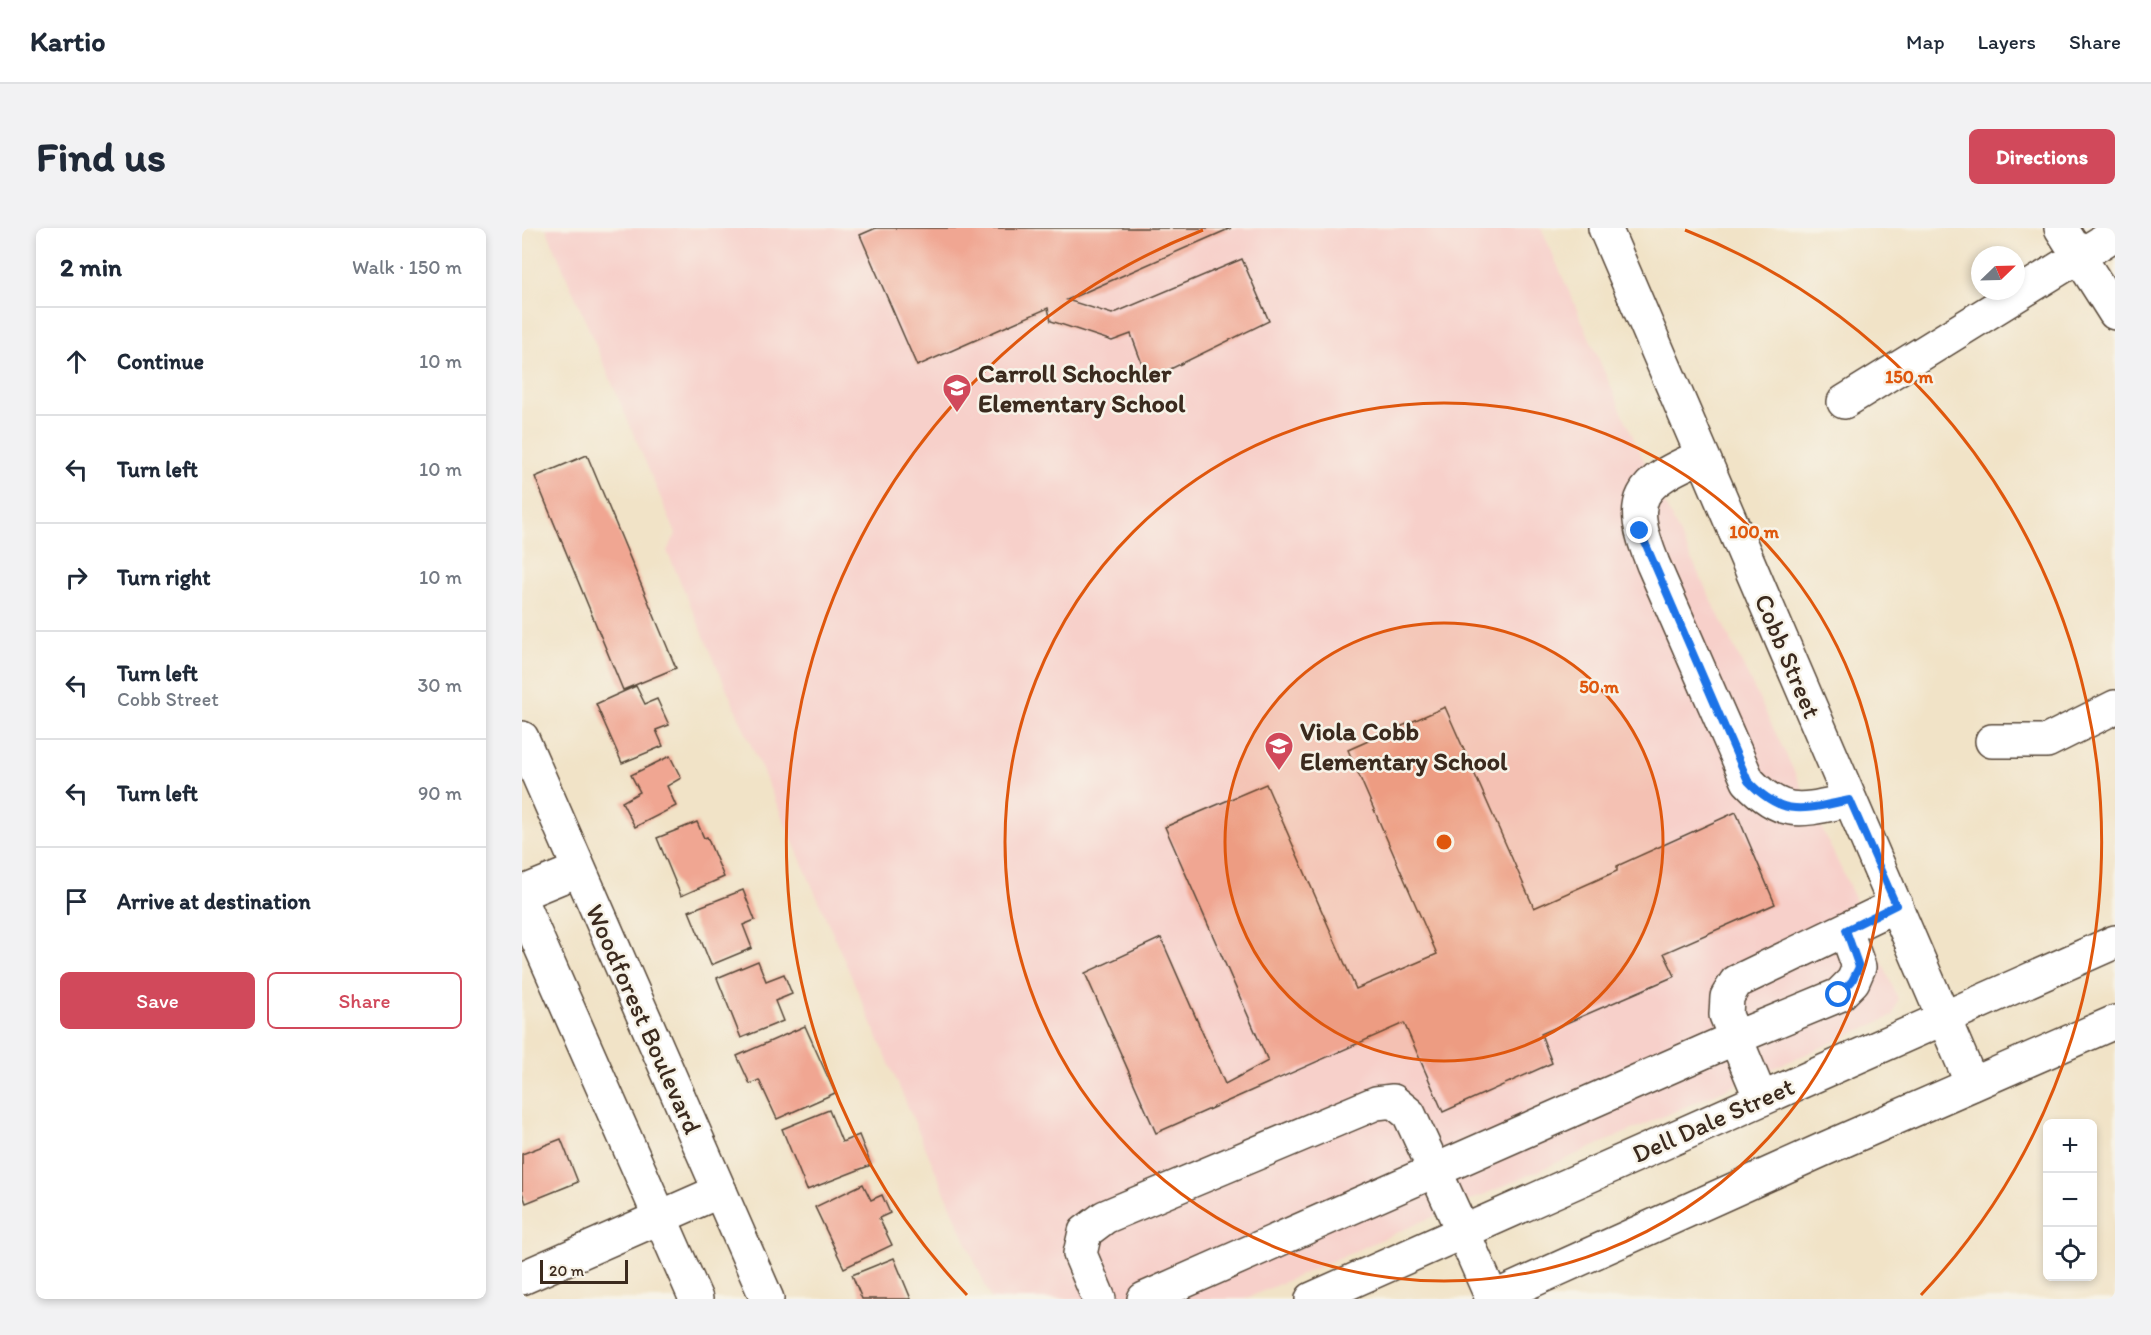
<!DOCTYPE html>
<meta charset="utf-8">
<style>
:root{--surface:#fff;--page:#f2f2f3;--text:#1f2937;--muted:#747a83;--line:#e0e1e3;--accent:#d1495b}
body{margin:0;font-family:Itim,sans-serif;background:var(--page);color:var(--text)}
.controls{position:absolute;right:18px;bottom:18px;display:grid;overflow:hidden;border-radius:9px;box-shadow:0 3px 9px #0003}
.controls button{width:54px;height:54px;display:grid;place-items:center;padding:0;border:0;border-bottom:2px solid var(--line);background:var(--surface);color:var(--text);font:30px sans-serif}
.compass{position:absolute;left:1449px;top:18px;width:54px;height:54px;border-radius:50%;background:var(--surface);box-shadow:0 3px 9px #0003;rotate:67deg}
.scale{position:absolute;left:18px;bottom:15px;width:88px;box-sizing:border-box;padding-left:6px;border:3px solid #3b2a1e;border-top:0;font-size:16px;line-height:21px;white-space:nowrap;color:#3b2a1e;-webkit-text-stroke:4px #f7f3e8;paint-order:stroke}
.stop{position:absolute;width:18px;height:18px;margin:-14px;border:4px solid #1a73e8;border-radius:50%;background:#fff}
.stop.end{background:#1a73e8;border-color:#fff;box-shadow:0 2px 6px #0008}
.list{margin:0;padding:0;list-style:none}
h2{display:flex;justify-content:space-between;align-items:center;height:78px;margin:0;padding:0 24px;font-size:26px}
h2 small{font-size:20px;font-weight:400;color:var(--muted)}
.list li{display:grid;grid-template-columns:39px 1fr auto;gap:18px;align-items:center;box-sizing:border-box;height:108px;padding:0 24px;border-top:2px solid var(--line)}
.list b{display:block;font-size:22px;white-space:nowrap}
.list p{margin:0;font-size:20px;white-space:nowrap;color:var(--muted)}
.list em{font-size:20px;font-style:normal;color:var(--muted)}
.actions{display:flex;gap:12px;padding:18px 24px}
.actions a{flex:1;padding:14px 0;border:2px solid var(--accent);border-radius:9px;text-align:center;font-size:21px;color:var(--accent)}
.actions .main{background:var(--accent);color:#fff}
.icon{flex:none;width:33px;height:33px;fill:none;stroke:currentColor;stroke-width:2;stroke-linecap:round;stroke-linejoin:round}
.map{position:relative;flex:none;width:1593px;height:1071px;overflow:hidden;border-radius:9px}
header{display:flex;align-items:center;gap:36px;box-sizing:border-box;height:84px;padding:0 30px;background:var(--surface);border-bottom:2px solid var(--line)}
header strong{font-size:28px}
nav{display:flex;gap:33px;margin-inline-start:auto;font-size:21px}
.intro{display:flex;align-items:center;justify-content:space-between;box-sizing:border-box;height:144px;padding:0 36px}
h1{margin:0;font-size:42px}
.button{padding:15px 27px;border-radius:9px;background:var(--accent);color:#fff;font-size:21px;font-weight:700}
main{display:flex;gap:36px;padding:0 36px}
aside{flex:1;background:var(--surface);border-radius:9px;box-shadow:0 3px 9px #0003}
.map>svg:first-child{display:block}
</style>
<header>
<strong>Kartio</strong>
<nav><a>Map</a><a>Layers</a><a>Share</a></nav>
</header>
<div class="intro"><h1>Find us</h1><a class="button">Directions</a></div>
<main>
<aside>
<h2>2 min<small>Walk · 150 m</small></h2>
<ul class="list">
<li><svg class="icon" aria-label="ahead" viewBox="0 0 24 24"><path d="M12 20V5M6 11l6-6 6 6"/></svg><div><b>Continue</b></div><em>10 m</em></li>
<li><svg class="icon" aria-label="left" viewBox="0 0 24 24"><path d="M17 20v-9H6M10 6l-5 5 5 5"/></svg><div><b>Turn left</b></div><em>10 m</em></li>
<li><svg class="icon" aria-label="right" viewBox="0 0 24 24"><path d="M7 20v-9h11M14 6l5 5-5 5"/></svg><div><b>Turn right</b></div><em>10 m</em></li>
<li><svg class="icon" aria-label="left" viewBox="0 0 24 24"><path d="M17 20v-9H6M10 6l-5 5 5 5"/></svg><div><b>Turn left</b><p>Cobb Street</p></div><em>30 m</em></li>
<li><svg class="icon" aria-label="left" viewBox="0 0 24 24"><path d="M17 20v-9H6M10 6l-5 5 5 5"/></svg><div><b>Turn left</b></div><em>90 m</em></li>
<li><svg class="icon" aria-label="arrive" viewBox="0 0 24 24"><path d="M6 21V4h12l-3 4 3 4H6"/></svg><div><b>Arrive at destination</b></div></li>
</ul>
<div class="actions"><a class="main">Save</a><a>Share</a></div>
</aside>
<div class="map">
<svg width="1593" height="1071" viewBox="0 0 1593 1071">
<rect width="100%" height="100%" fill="#f7f3e8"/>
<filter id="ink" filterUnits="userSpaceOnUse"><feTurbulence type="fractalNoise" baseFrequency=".0167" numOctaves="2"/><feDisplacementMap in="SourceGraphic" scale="12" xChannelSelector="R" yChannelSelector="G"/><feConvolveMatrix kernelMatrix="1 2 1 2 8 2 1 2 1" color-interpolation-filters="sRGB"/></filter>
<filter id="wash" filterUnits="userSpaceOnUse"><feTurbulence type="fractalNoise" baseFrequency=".008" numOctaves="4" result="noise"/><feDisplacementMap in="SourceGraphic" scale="24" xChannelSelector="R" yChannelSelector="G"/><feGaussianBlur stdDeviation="1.35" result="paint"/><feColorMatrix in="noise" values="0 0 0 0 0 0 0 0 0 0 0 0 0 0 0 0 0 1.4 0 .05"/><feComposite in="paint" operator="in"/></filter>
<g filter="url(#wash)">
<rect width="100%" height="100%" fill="#f1e3c7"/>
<path fill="#f7d0ca" d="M24,0H1019L1116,220L1325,653L1376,771L1371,788L723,1071H469L145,323L154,306Z"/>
<g id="blocks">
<path fill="#f0a692" d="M354,0H709L545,72L590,86L720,31L747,93L626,152L609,106L590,113L529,93L526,80L395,138L338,7Z
M65,227L154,440L101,462L13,249Z
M114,458L123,476L135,471L147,497L134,502L141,518L100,535L74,476Z
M923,479L1012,680L1095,643V638L1214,584L1253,676L1142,725L1153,748L1019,806L1030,835L921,884L882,795L634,905L563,745L639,710L703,856L746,833L643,599L744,556L834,761L915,726L826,522Z
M148,528L159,550L145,558L154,578L113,599L100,574L118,564L109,547Z
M175,594L182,610L185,609L202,649L159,668L135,610Z
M221,662L233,692L221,697L230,720L189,737L167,683Z
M236,733L244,753L262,746L270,766L253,773L261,793L219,810L195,750Z
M283,798L313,865L255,891L237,852L228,856L215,828Z
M307,882L320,914L337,907L349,937L285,962L260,901Z
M39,911L56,954L4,975L0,964V926Z
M341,956L349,972L360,967L368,985L357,990L370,1017L322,1040L293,979Z
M372,1030L389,1071H340L330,1047Z"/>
</g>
</g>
<g filter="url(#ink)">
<use href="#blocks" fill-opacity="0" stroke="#564637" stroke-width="1.5"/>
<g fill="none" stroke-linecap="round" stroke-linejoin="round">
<g stroke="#564637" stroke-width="36">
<path id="minor" d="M1083,0L1450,856
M1539,0L1593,85
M1322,174L1593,6
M1180,228C1116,256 1104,269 1131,336L1226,553C1262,591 1281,582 1328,572
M1470,513H1525L1593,479
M0,665L56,642
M1239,871L1204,787L1205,769L1214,754L1374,677
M0,1050L198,963
M577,1071L558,1026L563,1004L583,989L854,875L871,873L887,886L941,1004
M622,1071L1213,810L1317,767L1331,753L1337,739L1324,703"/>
</g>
<g stroke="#564637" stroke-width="36">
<path id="major" d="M0,510L245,1071
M0,676L174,1071
M941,1004L970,1070
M790,1071L1593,714
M969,1071L1300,922L1593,794"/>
</g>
<use href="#minor" stroke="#fff" stroke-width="33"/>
<use href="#major" stroke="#fff" stroke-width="33"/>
</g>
</g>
<g fill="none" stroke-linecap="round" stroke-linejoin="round" filter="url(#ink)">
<path stroke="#1a73e8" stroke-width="8" d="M1118,303L1226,553C1262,591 1282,581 1328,572L1374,677L1324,702L1337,739L1330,753L1317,767"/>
</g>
<circle cx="922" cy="614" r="219" fill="#df570d" fill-opacity=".12"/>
<g fill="none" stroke="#df570d" stroke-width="3">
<circle cx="922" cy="614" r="219"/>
<circle cx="922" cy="614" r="439"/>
<path d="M445 1067A658 658 0 0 1 681 2M1163 2A658 658 0 0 1 1399 1067"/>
</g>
<defs>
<g id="school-pin" transform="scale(1.5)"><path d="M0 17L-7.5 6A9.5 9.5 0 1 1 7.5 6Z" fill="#d1495b" stroke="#f7f3e8"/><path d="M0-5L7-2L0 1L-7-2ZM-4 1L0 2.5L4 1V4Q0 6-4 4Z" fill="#fff"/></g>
</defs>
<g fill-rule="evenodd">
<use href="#school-pin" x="435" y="160"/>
<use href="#school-pin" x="757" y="518"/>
</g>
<g text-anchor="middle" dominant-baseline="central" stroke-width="5" stroke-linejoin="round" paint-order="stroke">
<g font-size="26" font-weight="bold" fill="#3b2a1e" stroke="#f7f3e8" text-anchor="start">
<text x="456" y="145">Carroll Schochler<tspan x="456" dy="30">Elementary School</tspan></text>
<text x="778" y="503">Viola Cobb<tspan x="778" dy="30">Elementary School</tspan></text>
</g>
<g font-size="26" fill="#3b2a1e" stroke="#f7f3e8">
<text transform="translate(1266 428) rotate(67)">Cobb Street</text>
<text transform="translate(122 791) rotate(66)">Woodforest Boulevard</text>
<text transform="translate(1191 892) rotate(-24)">Dell Dale Street</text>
</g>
</g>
<circle cx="922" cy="614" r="9" fill="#df570d" stroke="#f7f3e8" stroke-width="3"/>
<g font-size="18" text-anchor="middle" font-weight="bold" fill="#df570d" stroke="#f7f3e8" stroke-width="5" stroke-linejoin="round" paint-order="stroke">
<text x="1387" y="155">150 m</text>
<text x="1232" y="310">100 m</text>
<text x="1077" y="465">50 m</text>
</g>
</svg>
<div class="controls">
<button>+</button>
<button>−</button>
<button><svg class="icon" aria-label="locate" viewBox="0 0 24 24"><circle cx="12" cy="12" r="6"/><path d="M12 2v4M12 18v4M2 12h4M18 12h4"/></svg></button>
</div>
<svg class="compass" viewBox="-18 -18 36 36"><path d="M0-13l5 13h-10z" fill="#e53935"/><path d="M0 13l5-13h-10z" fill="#747a83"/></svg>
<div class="scale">20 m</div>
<div class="stop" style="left:1317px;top:767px"></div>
<div class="stop end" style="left:1118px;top:303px"></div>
</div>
</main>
